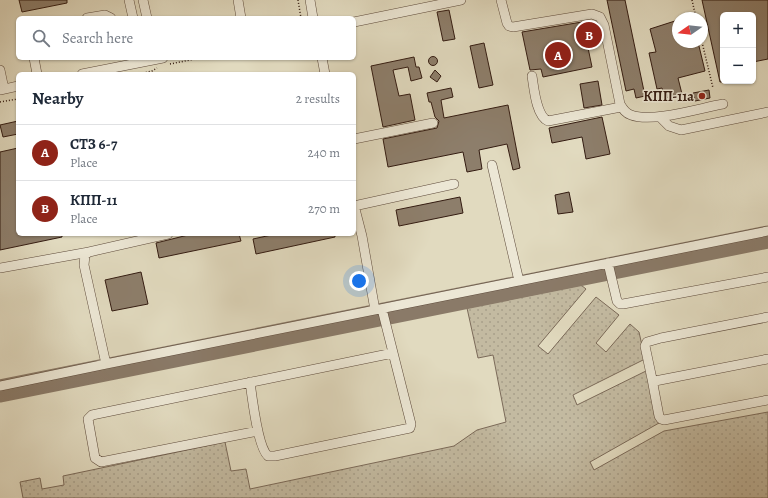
<!DOCTYPE html>
<meta charset="utf-8">
<style>
:root{--surface:#fff;--page:#f6f6f7;--text:#1f2937;--muted:#747a83;--line:#e0e1e3;--accent:#8f2418}
body{margin:0;font-family:Alegreya,serif;background:var(--page);color:var(--text)}
.controls{position:absolute;right:12px;top:12px;display:grid;overflow:hidden;border-radius:6px;box-shadow:0 1px 3px #0004}
.controls button{width:36px;height:36px;display:grid;place-items:center;padding:0;border:0;border-bottom:1px solid var(--line);background:var(--surface);color:var(--text);font:20px sans-serif}
.compass{position:absolute;left:672px;top:12px;width:36px;height:36px;border-radius:50%;background:var(--surface);box-shadow:0 1px 3px #0004;rotate:256deg}
.you{position:absolute;left:359px;top:281px;width:14px;height:14px;margin:-10px;border:3px solid #fff;border-radius:50%;background:#1a73e8;box-shadow:0 0 0 6px #1a73e833}
.badge{display:grid;place-items:center;width:26px;height:26px;border-radius:50%;background:var(--accent);color:#fff;font-size:13px;font-weight:700}
.pin{position:absolute;translate:-50% -50%;border:2px solid #fff;box-shadow:0 1px 4px #0006}
.list{margin:0;padding:0;list-style:none}
h2{display:flex;justify-content:space-between;align-items:center;height:52px;margin:0;padding:0 16px;font-size:17px}
h2 small{font-size:13px;font-weight:400;color:var(--muted)}
.list li{display:grid;grid-template-columns:26px 1fr auto;gap:12px;align-items:center;box-sizing:border-box;height:56px;padding:0 16px;border-top:1px solid var(--line)}
.list b{display:block;font-size:15px;white-space:nowrap}
.list p{margin:0;font-size:13px;white-space:nowrap;color:var(--muted)}
.list em{font-size:13px;font-style:normal;color:var(--muted)}
.icon{flex:none;width:22px;height:22px;fill:none;stroke:currentColor;stroke-width:2;stroke-linecap:round;stroke-linejoin:round}
.map{position:relative;flex:none;width:768px;height:498px;overflow:hidden}
.search{position:absolute;background:var(--surface);box-shadow:0 1px 3px #0004;left:16px;top:16px;width:340px;height:44px;display:flex;align-items:center;gap:10px;box-sizing:border-box;padding:0 14px;border-radius:6px;color:var(--muted);font-size:15px}
.panel{position:absolute;background:var(--surface);box-shadow:0 1px 3px #0004;left:16px;top:72px;width:340px;height:164px;border-radius:6px}
.map>svg:first-child{display:block}
</style>
<div class="map">
<svg width="768" height="498" viewBox="0 0 768 498">
<defs>
<pattern id="grass-dots" width="8" height="8" patternUnits="userSpaceOnUse"><rect width="8" height="8" fill="#c3baa1"/><path d="M2 2h.1M6 6h.1" fill="none" stroke="#a89f8a" stroke-width="1.8" stroke-linecap="round"/></pattern>
</defs>
<rect width="100%" height="100%" fill="#e1dabf"/>
<filter id="stains"><feTurbulence type="fractalNoise" baseFrequency=".005" numOctaves="4"/><feColorMatrix values="0 0 0 0 .2 0 0 0 0 .09 0 0 0 0 .02 0 0 0 .5 -.17"/></filter>
<radialGradient id="worn" r=".72"><stop offset=".6" stop-color="#630" stop-opacity="0"/><stop offset="1" stop-color="#630" stop-opacity=".3"/></radialGradient>
<path fill="url(#grass-dots)" stroke="#7b6a59" d="M581,285L586,289L538,346L548,354L596,297L619,315L596,343L606,352L630,324L639,332L645,359L573,395L577,405L648,370L659,423L590,462L594,470L664,431L768,412V498H23L20,482L40,478L42,489L64,485L63,476L225,442L231,471L246,469L250,489L454,446L477,430L506,422L493,355L478,358L467,308Z"/>
<g fill="none" stroke-linecap="round" stroke-linejoin="round">
<path stroke="#8a7a68" stroke-width="23" d="M0,391L768,237"/>
</g>
<path fill="#8d7e6b" stroke="#331b11" d="M19,0H67V3L22,12Z
M607,0H625L645,96L636,98L634,89L626,91Z
M702,0H768V59L753,62V15H723V82H720Z
M449,10L455,39L443,41L437,12Z
M678,20V42H698L705,71L678,78L682,94L665,98L662,88L657,89L649,53L656,52L650,29Z
M582,22L584,29L592,28L595,42L587,43L592,67L543,77L541,69L530,70L522,32Z
M484,43L493,85L479,88L470,46Z
M428.5 61a4.5 4.5 0 1 1 9 0a4.5 4.5 0 1 1-9 0Z
M414,57L416,67H419L422,78L411,81L408,67L393,70L399,96L410,94L415,120L383,127L371,66Z
M435,70L441,76L437,82L430,77Z
M598,81L602,105L584,108L580,84Z
M451,88L453,97L441,100L444,118L508,105L520,168L513,170L507,144L479,150L482,169L467,172L463,152L388,167L383,139L437,128L439,121L435,117L431,102H429L427,93Z
M709,90L710,98L695,101L693,93Z
M602,117L610,154L586,159L582,137L552,143L549,128Z
M18,121V134L3,137L0,125Z
M18,148V234H62V237L0,250V152Z
M569,192L573,212L558,214L555,195Z
M460,197L463,213L399,226L396,210Z
M192,234H239L241,241L159,258L156,243Z
M276,234H335V237L256,254L253,239Z
M141,272L148,304L112,311L105,280Z"/>
<g fill="none" stroke-linecap="round" stroke-linejoin="round">
<g stroke="#5e4b3c" stroke-width="10">
<path id="minor" d="M129,0L133,18
M143,0L147,18
M238,0L241,18
M310,0L313,18
M501,0L507,23L509,26L513,27L592,14L600,17L604,25L620,104C623,109 625,113 631,115C653,123 700,108 723,104
M87,18L105,15L111,18
M354,22L461,0
M34,58L37,74
M322,58L325,74
M0,70L4,89
M82,74L163,58
M532,76C534,88 536,116 548,121L621,107
M0,90L18,86
M660,117L669,126L681,130L768,112
M354,139L433,123
M492,165L519,281
M354,205L362,236L375,310
M354,206L454,184
M168,234L89,252L85,255L84,265L106,364L768,231
M608,263L617,301L620,304H623L768,277
M0,268L89,252
M768,317L661,338L647,342L645,346L652,379L655,381L768,359
M652,379L659,416L661,419L664,420L768,400
M250,382C252,397 258,448 268,456H275L410,428L411,424L382,309
M0,386L106,364
M258,431L101,462L95,458L88,419L92,415L393,353"/>
</g>
<path stroke="#331b11" stroke-width="1.5" stroke-dasharray="1 2" stroke-linecap="butt" d="M298,0L301,18
M692,0L696,18
M702,42L713,88
M170,64L200,58
M140,74L152,71L157,68
M0,102L18,99"/>
<use href="#minor" stroke="#ece7d5" stroke-width="9"/>
</g>
<circle fill="#8f2418" stroke="#ece7d5" stroke-width="1.5" cx="702" cy="96" r="4"/>
<g text-anchor="middle" dominant-baseline="central" stroke-width="3" stroke-linejoin="round" paint-order="stroke">
<g font-size="14" font-weight="bold" fill="#331b11" stroke="#ece7d5" text-anchor="end">
<text x="694" y="96">КПП-11а</text>
</g>
</g>
<rect width="100%" height="100%" filter="url(#stains)"/>
<rect width="100%" height="100%" fill="url(#worn)"/>
</svg>
<div class="controls">
<button>+</button>
<button>−</button>
</div>
<svg class="compass" viewBox="-18 -18 36 36"><path d="M0-13l5 13h-10z" fill="#e53935"/><path d="M0 13l5-13h-10z" fill="#747a83"/></svg>
<div class="you"></div>
<div class="pin badge" style="left:558px;top:55px">A</div>
<div class="pin badge" style="left:589px;top:35px">B</div>
<div class="search"><svg class="icon" aria-label="search" viewBox="0 0 24 24"><circle cx="10" cy="10" r="6"/><path d="M15 15l6 6"/></svg>Search here</div>
<section class="panel">
<h2>Nearby<small>2 results</small></h2>
<ul class="list">
<li><span class="badge">A</span><div><b>СТЗ 6-7</b><p>Place</p></div><em>240 m</em></li>
<li><span class="badge">B</span><div><b>КПП-11</b><p>Place</p></div><em>270 m</em></li>
</ul>
</section>
</div>
